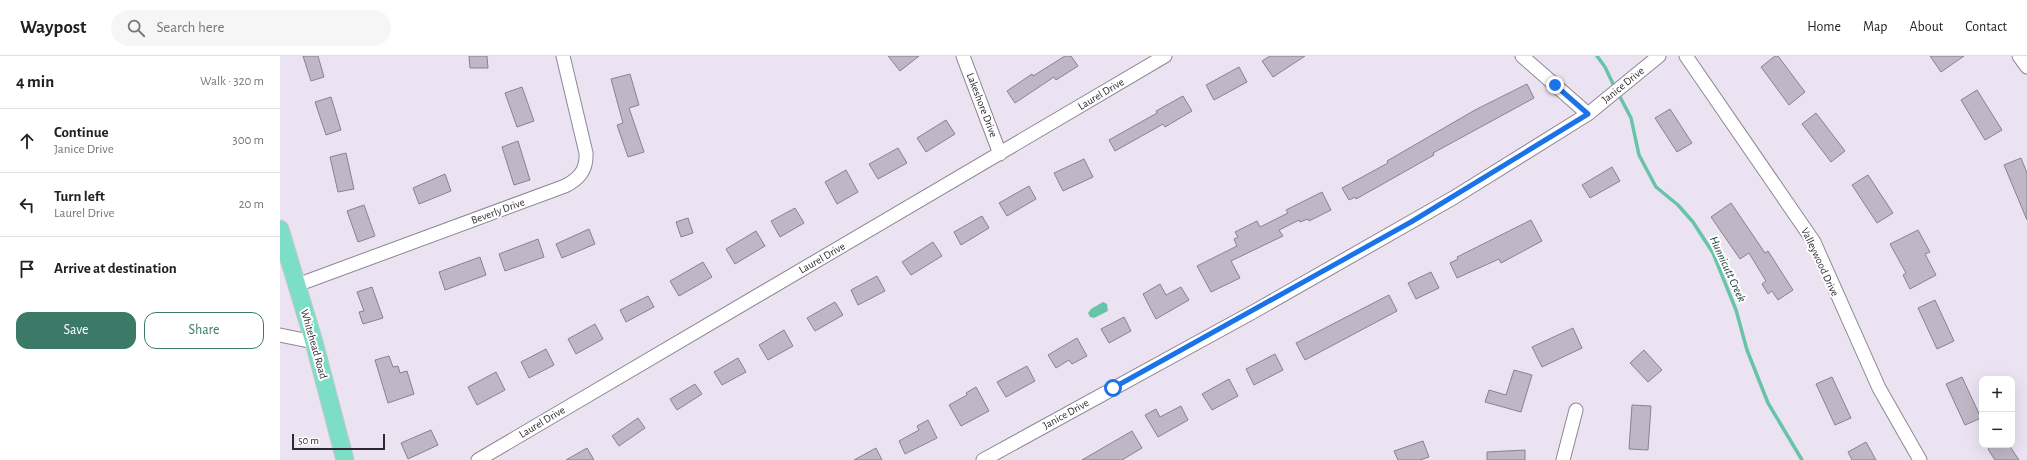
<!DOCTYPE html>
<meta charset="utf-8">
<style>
:root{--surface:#fff;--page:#f6f6f6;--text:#222;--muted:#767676;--line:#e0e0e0;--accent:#3c7a68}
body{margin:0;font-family:"Alegreya Sans",sans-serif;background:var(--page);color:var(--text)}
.controls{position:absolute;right:12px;bottom:12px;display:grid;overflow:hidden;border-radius:8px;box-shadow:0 4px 16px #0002}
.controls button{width:36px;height:36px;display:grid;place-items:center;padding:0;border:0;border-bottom:1px solid var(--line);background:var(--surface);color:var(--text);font:20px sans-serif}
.scale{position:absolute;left:12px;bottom:10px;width:93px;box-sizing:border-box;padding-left:4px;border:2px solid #2d2a2f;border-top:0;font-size:11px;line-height:14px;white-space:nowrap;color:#2d2a2f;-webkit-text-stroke:3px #fff;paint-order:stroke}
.stop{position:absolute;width:12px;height:12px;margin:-9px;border:3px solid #1a73e8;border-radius:50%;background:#fff}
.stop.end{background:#1a73e8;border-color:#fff;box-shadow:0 1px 4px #0008}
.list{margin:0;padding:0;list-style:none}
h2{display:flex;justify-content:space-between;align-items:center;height:52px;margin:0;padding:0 16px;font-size:17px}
h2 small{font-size:13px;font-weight:400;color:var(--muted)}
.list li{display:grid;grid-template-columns:26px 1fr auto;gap:12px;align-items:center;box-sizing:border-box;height:64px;padding:0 16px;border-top:1px solid var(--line)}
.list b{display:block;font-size:15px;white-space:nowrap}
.list p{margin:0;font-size:13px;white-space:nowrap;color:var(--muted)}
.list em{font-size:13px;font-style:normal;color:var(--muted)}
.actions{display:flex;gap:8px;padding:12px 16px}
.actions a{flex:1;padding:9px 0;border:1px solid var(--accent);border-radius:12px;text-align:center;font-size:14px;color:var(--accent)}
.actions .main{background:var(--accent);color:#fff}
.icon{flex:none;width:22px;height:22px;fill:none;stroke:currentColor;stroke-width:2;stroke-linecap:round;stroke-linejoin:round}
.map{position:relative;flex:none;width:1747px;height:404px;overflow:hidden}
header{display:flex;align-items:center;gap:24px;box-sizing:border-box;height:56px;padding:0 20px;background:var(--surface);border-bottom:1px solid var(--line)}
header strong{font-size:19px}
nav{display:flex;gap:22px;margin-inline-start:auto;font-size:14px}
.search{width:280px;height:36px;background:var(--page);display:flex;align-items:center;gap:10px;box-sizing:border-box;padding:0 14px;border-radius:22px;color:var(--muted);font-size:15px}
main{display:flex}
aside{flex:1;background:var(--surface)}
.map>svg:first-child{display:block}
</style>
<header>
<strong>Waypost</strong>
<div class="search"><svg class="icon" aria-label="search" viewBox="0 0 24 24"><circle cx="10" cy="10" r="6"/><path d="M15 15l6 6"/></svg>Search here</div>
<nav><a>Home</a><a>Map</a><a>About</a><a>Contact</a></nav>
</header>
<main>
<aside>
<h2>4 min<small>Walk · 320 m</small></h2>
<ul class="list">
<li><svg class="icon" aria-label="ahead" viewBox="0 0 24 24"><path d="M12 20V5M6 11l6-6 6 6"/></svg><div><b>Continue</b><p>Janice Drive</p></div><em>300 m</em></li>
<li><svg class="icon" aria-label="left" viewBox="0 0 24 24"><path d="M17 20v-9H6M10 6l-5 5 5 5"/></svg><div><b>Turn left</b><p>Laurel Drive</p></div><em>20 m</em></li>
<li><svg class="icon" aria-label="arrive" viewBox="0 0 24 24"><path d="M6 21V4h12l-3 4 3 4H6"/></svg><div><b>Arrive at destination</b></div></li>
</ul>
<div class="actions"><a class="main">Save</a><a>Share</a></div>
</aside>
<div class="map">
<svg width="1747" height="404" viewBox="0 0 1747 404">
<rect width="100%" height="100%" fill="#ebe3f1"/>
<path fill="#67c4a8" d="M823,246L827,248L828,255L814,262L810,261L808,257L811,253Z"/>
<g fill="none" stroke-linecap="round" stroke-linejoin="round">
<path stroke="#67c4a8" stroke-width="3.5" d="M1317,0L1325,11L1335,32
M1338,37L1351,62L1359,99L1376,131L1398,149L1413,166L1433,197L1456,254L1467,294L1488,347L1522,404"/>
</g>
<path fill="#bfb7c5" stroke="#89828e" d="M23,0H38L44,21L31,25Z
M189,0H207L208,12H190Z
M608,0H639L620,15Z
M785,0H791L798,10L776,24L774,21L735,47L727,35L752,18L753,20Z
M990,0H1025L993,21L982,5Z
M1495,0H1498L1525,36L1509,49L1481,11Z
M1650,0H1684L1661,16Z
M959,11L967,26L934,44L926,29Z
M350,18L359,49L349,52L364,96L348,101L337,69L343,67L331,23Z
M1247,28L1254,42L1153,97L1154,99L1101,129L1076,143L1075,141L1069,144L1062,132L1108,107L1107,105L1195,54Z
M242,31L254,65L237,71L225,37Z
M1697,34L1722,74L1705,84L1681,44Z
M903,40L912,55L885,71L883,68L835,95L829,84L877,57L876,55Z
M51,41L61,74L46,79L35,46Z
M1390,53L1412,87L1397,96L1375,62Z
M1536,57L1565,95L1551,106L1522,68Z
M666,64L675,78L646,96L637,82Z
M238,85L250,124L234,129L222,91Z
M618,92L627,107L598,123L589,108Z
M66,97L74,133L58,136L50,101Z
M1741,102L1747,117V164L1724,109Z
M804,103L813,121L783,135L774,117Z
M1332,111L1340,125L1310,142L1302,129Z
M566,114L578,136L557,148L545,126Z
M165,118L171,135L139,148L133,132Z
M1588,119L1613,157L1597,167L1572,129Z
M749,130L756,143L727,160L719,147Z
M1042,136L1051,154L1029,165L1028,163L1020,166L1019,164L999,174L1003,180L951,205L960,222L931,236L917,210L957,190L954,183L958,181L955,176L977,165L980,171L1008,157L1006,154Z
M1451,147L1485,197L1488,195L1513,234L1498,244L1492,235L1488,238L1482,228L1486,225L1469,197L1460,203L1431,161Z
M84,149L95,180L78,186L67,155Z
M515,152L524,167L500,181L491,165Z
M702,160L709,172L681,189L674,176Z
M408,162L413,177L401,181L396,166Z
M1251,164L1262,185L1221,207L1219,203L1177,222L1170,207L1178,203L1177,201Z
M309,173L315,188L282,202L276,188Z
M1638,174L1650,196L1645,198L1656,219L1630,233L1623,219L1626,217L1610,188Z
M476,175L485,190L455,208L446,193Z
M258,183L264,201L225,215L219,198Z
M653,186L662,200L631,219L622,206Z
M200,201L206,219L165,234L159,216Z
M423,206L432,221L399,240L390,225Z
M1151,216L1159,232L1136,243L1128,227Z
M597,220L605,235L578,249L571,234Z
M880,228L886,239L901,231L909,244L876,263L863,238Z
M92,231L103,262L83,268L79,256L84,255L77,236Z
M1109,239L1117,255L1025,304L1016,287Z
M368,240L374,251L346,266L340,254Z
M1655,244L1674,285L1657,293L1638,252Z
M555,246L563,259L535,275L527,262Z
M844,261L851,275L829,287L821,273Z
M315,268L323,283L296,298L288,283Z
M1293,272L1302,292L1262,311L1252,291Z
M504,274L513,290L488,304L479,289Z
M797,282L807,300L792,308L789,304L776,312L768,299Z
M266,293L274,309L249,322L241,306Z
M1364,294L1382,314L1368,326L1350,307Z
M995,298L1003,314L974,329L966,313Z
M109,300L113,311L118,310L120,317L127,315L134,338L108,347L95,304Z
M458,302L466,316L442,329L434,316Z
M747,310L755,325L726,341L717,326Z
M1234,314L1252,319L1241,356L1205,346L1209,334L1226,339Z
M216,316L225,334L197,349L188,331Z
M1552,321L1571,362L1555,369L1536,328Z
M1682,321L1701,362L1685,369L1666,328Z
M949,323L958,340L932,354L922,338Z
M415,328L422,338L397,354L390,343Z
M696,331L709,355L681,370L669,349L687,339L686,337Z
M1352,349L1371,350L1368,394L1349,393Z
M901,350L908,364L878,381L865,359L876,353L880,361Z
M358,362L365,372L339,390L332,380Z
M648,364L657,382L625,398L619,385L639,374L637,370Z
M151,374L158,389L128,403L121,387Z
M852,375L862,392L842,404H802Z
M1143,385L1149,401L1140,404H1118L1114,395Z
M1586,386L1596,404H1572L1568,396Z
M1713,389H1729L1739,404H1715L1708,393Z
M307,392L314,404H286Z
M596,392L602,404H574Z
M1245,394V404H1207V396Z"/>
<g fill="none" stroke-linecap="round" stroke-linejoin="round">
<g stroke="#8e8794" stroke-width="15">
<path id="minor" d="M683,0L720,98
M1242,0L1308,58
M1406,0L1534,186L1599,332L1640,404
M1739,0L1747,11
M17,229L285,130C299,123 307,114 306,97L283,0
M0,279L34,286
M198,404L885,0
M703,404L973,256L1173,142L1308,58L1379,0
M1283,404L1296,354"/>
</g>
<g stroke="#c8c8c9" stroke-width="19">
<path id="major" d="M0,173L34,286L65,404"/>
</g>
<use href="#minor" stroke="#fff" stroke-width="13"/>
<use href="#major" stroke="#7ddec7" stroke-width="17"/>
</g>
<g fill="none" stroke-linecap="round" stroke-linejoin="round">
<path stroke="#1a73e8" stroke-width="5" d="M833,332L1131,166L1308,58L1275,29"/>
</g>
<g text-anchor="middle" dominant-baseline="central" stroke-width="4" stroke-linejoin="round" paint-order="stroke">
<g font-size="11" fill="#2d2a2f" stroke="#fff">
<text transform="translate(1343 29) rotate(-39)">Janice Drive</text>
<text transform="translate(821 38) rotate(-31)">Laurel Drive</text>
<text transform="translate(702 49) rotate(69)">Lakeshore Drive</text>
<text transform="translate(218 155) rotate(-20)">Beverly Drive</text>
<text transform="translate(542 202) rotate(-30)">Laurel Drive</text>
<text transform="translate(1540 206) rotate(65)">Valleywood Drive</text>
<text transform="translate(34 288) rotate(74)">Whitehead Road</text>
<text transform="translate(786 358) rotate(-29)">Janice Drive</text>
<text transform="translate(262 366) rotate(-31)">Laurel Drive</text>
</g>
<g font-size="12" font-style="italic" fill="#0f392e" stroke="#fff">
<text transform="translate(1448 213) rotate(65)">Hunnicutt Creek</text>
</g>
</g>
</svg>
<div class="controls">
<button>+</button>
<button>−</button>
</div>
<div class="scale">50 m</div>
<div class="stop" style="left:833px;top:332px"></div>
<div class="stop end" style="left:1275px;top:29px"></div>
</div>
</main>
